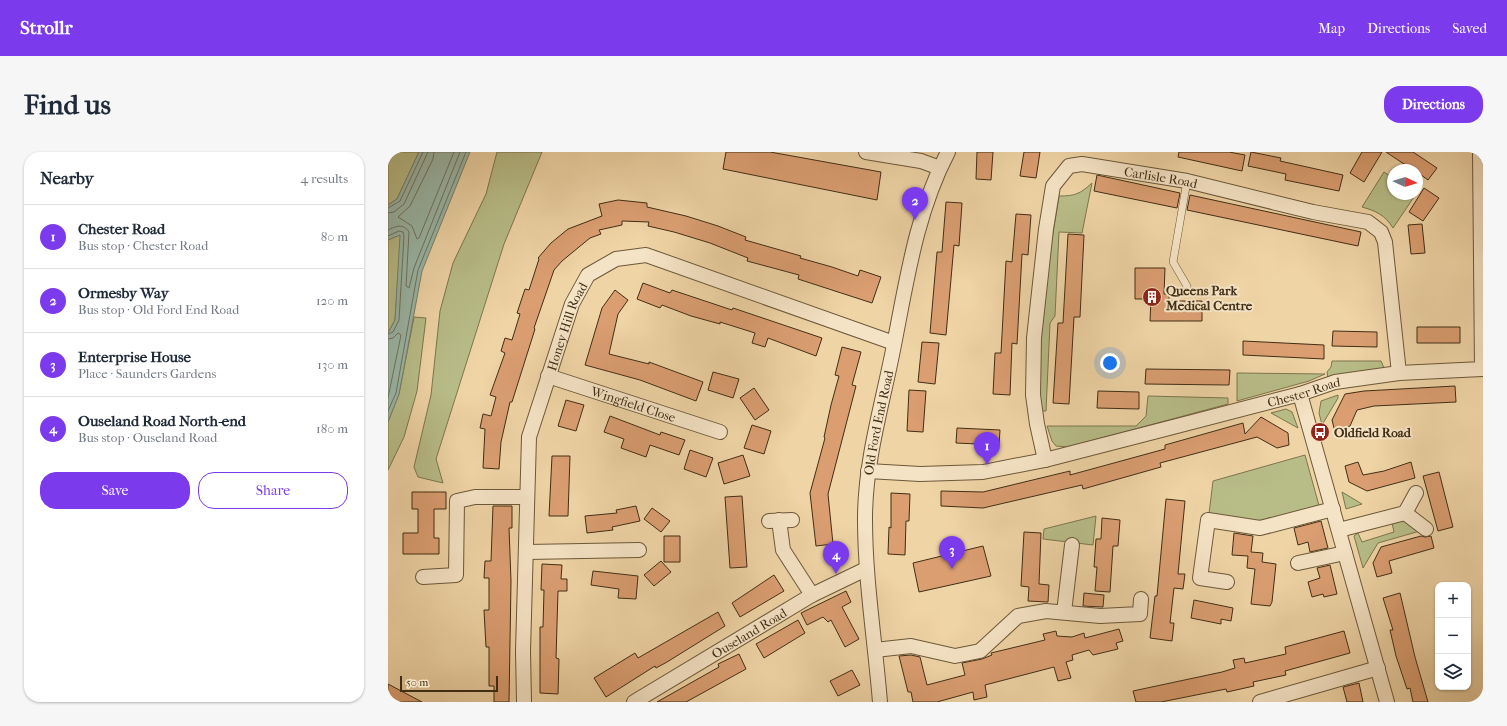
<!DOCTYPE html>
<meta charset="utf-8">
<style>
:root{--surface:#fff;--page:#f6f6f7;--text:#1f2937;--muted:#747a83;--line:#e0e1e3;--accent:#7c3aed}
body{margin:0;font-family:"IM FELL French Canon",serif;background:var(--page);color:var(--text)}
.controls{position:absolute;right:12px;bottom:12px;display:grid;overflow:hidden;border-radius:8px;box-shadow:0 1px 3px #0004}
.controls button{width:36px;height:36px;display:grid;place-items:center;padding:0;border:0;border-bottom:1px solid var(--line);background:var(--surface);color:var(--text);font:20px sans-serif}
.compass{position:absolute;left:999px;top:12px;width:36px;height:36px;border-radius:50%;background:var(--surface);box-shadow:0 1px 3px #0004;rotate:94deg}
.scale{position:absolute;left:12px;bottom:10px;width:98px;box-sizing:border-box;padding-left:4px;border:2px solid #412e15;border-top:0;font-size:11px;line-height:14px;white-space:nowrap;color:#412e15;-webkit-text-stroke:3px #f5e3c5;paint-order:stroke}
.you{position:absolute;left:722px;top:211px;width:14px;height:14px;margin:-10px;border:3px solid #fff;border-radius:50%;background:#1a73e8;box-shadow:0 0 0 6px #1a73e833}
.badge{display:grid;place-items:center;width:26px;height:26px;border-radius:50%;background:var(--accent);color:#fff;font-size:13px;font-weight:700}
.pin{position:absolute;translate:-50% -33px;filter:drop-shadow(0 1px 2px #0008)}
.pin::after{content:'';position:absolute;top:21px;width:14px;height:12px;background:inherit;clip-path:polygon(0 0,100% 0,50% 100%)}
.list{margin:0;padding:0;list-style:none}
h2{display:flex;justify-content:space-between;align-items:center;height:52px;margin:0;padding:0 16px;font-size:17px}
h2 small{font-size:13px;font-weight:400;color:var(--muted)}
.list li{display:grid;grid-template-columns:26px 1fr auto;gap:12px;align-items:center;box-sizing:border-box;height:64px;padding:0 16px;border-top:1px solid var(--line)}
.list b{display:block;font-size:15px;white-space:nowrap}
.list p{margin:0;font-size:13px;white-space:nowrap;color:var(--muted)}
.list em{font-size:13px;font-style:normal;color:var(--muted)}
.actions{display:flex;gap:8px;padding:12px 16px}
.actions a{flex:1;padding:9px 0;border:1px solid var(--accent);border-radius:16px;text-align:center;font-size:14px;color:var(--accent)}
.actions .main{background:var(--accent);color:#fff}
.icon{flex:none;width:22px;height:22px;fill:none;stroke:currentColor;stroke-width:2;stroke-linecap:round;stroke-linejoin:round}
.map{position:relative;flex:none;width:1095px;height:550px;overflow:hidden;border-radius:16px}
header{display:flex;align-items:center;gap:24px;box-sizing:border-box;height:56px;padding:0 20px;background:var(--accent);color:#fff}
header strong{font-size:19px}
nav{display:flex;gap:22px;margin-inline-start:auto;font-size:14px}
.intro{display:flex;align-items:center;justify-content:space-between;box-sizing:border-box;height:96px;padding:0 24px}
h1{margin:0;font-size:28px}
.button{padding:10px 18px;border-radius:16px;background:var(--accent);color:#fff;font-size:14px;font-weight:700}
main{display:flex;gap:24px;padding:0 24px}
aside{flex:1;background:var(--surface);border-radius:16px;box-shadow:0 1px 3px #0004}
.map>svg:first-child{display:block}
</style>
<header>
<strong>Strollr</strong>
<nav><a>Map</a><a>Directions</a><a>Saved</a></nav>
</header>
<div class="intro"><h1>Find us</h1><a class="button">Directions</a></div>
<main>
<aside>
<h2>Nearby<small>4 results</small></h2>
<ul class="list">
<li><span class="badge">1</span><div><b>Chester Road</b><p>Bus stop · Chester Road</p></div><em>80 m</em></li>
<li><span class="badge">2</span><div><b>Ormesby Way</b><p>Bus stop · Old Ford End Road</p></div><em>120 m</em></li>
<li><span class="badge">3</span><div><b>Enterprise House</b><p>Place · Saunders Gardens</p></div><em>130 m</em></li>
<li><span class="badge">4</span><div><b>Ouseland Road North-end</b><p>Bus stop · Ouseland Road</p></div><em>180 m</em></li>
</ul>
<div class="actions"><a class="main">Save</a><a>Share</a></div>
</aside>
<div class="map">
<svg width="1095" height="550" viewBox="0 0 1095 550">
<rect width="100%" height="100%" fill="#efd4a6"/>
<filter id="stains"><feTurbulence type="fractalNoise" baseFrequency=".005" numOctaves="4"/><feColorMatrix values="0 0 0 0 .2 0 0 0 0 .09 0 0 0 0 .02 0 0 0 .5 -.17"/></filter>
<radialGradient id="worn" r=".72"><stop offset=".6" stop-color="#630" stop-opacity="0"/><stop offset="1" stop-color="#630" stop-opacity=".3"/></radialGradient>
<path fill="#b8bd88" stroke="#7c764e" d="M0,0H31L9,47L0,53Z
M109,0H154L116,92L48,307L55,331L30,325L26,315L43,243L52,159L65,111L98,42Z
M996,20L1005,26V42H1028L1005,76C997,63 988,59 974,55Z
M704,31L694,81L671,80L667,164L662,171L658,259H654C644,187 660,115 671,44C687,44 692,42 704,31Z
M13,82L7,168L0,181V88Z
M26,165L38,166L29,239L16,285L0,318V270L11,242Z
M944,209H993L996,216L940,226L939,220L943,215Z
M849,221L937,222L921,229L849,249Z
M950,243V246L934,273L931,261L933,249Z
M760,244L840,246V252L680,295L668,294L664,289L659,274H748L758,264Z
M898,257L904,260L910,276L883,261Z
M917,303L932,357L874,371L821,362L825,329Z
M954,340L974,352L958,357Z
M708,364L705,393L655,387L656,377Z
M1015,368L1032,379L990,391L975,416L966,384L970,381L974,390L1006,380L1004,371Z"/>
<path fill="#9ab8a9" stroke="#76816e" d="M31,0H82L34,119L11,242L0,270V181L7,168L12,83L0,88V53L9,47Z"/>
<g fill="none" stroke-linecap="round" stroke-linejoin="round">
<path stroke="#6e735f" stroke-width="1" d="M46,0L45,7L22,54L10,65L24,74L29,87L31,86L66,0
M0,56L12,49L35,0
M0,61L6,60L16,52L40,0
M0,78C8,74 15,71 21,80L18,134L21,136L26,116L72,0
M0,84L11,79L15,80L16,84L11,168L5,180L0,182
M0,187L5,186L10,181L13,183L0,246
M0,259L8,241L30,118L78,0"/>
</g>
<path fill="#da9e71" stroke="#412e15" d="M338,0H382L493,20L489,48L335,17Z
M589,0H605L603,28L588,27Z
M636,0H652L648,26L632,24Z
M791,0H841L857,3L854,19L790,5Z
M863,0L893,6L892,9L955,23L951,39L897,28L898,22L860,14Z
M974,0H994L976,30L962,21Z
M998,0H1025L1049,16L1040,28L1029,20V18H1025Z
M709,23L792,41L789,56L706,39Z
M1036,36L1051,46L1035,69L1021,60Z
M802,43L973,80L970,94L799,58Z
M230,48L259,51V55L298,64L330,74L358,85L357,88L413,104L412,106L444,115L470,124L472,118L493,125L484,151L410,127L411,123L359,109L360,106L322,91L286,80L260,74L261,70L234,69V73L211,78L213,82L202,86L174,109L166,118L146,176L147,177L124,250H122L113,290L111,317L95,316L97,277L92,276L95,262L103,264L108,245L102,243L117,201L113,199L117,186L124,188L132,162L129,161L137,137L141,138L151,107L150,106L163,91L180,77L214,64L211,52Z
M558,50L574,51L571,94L566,93L558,183L542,181L549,100H554Z
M628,62L643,63L640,103L634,102L629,192L624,191L622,243L605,242L607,201H613L618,109L624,110Z
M1034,72L1037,101L1023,102L1020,73Z
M680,82L696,83L692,165H686L681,252L665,251L670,171H675Z
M747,116H777L776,142H781V149H814V169H762L763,147H747Z
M255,131L282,141L284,138L344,158L345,156L434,186L428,204L380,186L377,195L364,191L367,181L332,170V172L303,164L274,153L272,156L249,147Z
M227,138L240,148L230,162L221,202L261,212V210L315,230L308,249L252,228L197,213L214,156Z
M1029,175H1072V191H1029Z
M945,179L989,180V195L944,194Z
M855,189L936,193V207L855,203Z
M534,190L551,191L547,232L530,230Z
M454,195L473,200L464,233L468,234L440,342L445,392L428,394L422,341L437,286L436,285L443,253L451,224L447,223Z
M758,217L842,218L841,233L757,232Z
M325,220L351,227L345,246L320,238Z
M1067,234L1068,250L986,254L969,258L962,274L947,280L944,268L957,242L976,239Z
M366,236L381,258L367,268L352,246Z
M521,238L538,239L535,280L519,279Z
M710,239L751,240V257L709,256Z
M178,248L196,253L188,279L170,274Z
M222,264L272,283L273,280L297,288L291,303L262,293L258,305L233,296L236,287L216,280Z
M873,265L900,281L901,293L889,296L869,285L772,311L773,315L695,337L694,333L595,356L553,354V339L595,340L682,319V323L777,297V293L855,271L857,282Z
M364,273L383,279L376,302L356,296Z
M569,276L612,278L611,293L568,291Z
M302,298L325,306L318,325L296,317Z
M355,303L362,324L336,332L330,311Z
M164,304H182L180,364H161Z
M970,310L975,323L996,319L1023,310L1027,326L979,339L961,330L957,314Z
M1051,320L1065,375L1050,379L1035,324Z
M24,340H58V357H46V386H51V402H15V381H30V357H24Z
M503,341L522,342L521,369H518L517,403L500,402L501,375L503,376Z
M354,344L359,415L342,416L337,345Z
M778,347L797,349L790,422H797L795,437L786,436L782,471H786L784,489L762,486L767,444H769Z
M105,354H124V376H121L123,429L121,550H106V534H101V495H98L96,458H101V426H96L97,409H103Z
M248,354L252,369L224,375L225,378L199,381L197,364L229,361L228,358Z
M264,356L282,369L273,380L256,367Z
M714,366L732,368L730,394H725L722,440L707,439L709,415H706L708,387H713Z
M933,369L940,396L922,400L920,390L910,393L906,376Z
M636,380L653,381L651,432L661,433L660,450L640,449L641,435L633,434Z
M846,381L865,384L863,400L875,401L874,410L888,412L884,450L882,454L863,452L867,417L859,416L860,404L844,403Z
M276,384H292V410H276Z
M1033,384L1037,385L1043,384L1046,396L1001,409L1004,421L989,425L985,411L993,395Z
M595,394L603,424L531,440L525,411Z
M273,409L283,420L266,434L256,423Z
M154,412L174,413L173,427H179V439H170L168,506L171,507L170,542L152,541V475H155L156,438H153Z
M942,413L949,442L936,445L935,442L924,445L920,430L932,426L929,416Z
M205,419L250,424L248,447L230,446L231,437L203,433Z
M386,423L396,439L352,465L344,451Z
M458,439L463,450L454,455L471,487L457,495L443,468L440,470L435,465L419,473L413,461Z
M696,441L716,443L715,455L695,454Z
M1012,441L1027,505L1040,550H1025L1022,536L1019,537L1008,504L1002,478H1005L995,446Z
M806,448L845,456L843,469L833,467V472L803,466Z
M330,460L337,474L279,510L268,516L267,514L218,545L206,526L247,501L250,506Z
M410,468L417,481L376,506L368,492Z
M731,477L735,489L728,491L730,497L705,503L701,498L684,503L685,508L678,510L683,526L670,529L666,515L597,533L599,545L586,548L585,540L549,550H525L523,540H520L511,504L523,503L532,505L539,533L577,523L574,511L594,507L604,503L603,501L657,488L655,482L668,479L669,484L684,485L696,481L697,486Z
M956,479L962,501L897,519L898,523L865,530L866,534L839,540L838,537L773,550H748L745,539L834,520L847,516L845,508L856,506L857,511L898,502L897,495Z
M351,502L358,517L298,550H269L331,515L330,512Z
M464,518L472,533L450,544L442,529Z
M971,531L975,550H959L955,535Z
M0,532L34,550H0Z"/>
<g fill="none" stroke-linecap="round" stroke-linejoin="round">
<g stroke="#6c5839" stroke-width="8">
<path id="service" d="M799,29L785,110L799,134"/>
</g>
<g stroke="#6c5839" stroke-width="16">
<g id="minor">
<path d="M478,0L533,9L552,16"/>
<path id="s1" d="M160,224L332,280"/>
<path d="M912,242L999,550"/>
<path id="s2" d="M657,308L649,272L645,243L646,186L658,77L665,34L681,14L694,12L799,29L925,60L980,70L993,80L997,90L1011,221"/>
<path id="s3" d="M480,319L532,322L595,320L657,308L785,275L912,242L947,230L1011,221L1094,217L1092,0"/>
<path d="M1017,361L1038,377"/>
<path d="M391,368L395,398L424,443"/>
<path d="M381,369L404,368"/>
<path d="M951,378L1017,361L1028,341"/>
<path d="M139,400L251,398"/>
<path d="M910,411L957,401"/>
<path d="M35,425L68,423L69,349L87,345H139"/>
<path d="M839,430L812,426L820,368L872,376L945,357"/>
<path d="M676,460L684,393"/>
<path d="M487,498L523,494L567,504L592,499L630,464L658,459L712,464L752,462L753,447"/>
<path id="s4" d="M136,550L135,499L141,285L184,152L200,123L228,107L258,103L506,191"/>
<path id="s5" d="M246,550L424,443L478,417"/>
<path id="s6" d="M492,550C487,489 477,428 477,367C477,311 493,257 504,203C518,134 527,63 560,0"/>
<path d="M872,550L990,516"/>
</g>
</g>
<use href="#service" stroke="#f5e3c5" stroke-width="7"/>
<use href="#minor" stroke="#f5e3c5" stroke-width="14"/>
</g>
<defs>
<g id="building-disc" transform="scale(1)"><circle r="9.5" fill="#8f2418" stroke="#f5e3c5"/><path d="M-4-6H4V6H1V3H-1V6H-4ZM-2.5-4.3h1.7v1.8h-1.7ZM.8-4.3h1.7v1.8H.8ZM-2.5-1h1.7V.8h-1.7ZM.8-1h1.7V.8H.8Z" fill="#fff"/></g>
<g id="bus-disc" transform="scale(1)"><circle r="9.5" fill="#8f2418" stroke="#f5e3c5"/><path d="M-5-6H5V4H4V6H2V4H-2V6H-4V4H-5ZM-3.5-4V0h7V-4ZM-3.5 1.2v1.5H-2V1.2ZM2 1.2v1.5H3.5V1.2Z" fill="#fff"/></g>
</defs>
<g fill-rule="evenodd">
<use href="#building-disc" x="764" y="145"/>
<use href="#bus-disc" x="932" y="280"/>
</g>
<g text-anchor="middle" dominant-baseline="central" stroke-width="4" stroke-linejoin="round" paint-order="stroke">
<g font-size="13" fill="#412e15" stroke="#f5e3c5">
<text stroke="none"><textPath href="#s2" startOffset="395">Carlisle Road</textPath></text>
<text stroke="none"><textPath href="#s4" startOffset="382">Honey Hill Road</textPath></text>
<text stroke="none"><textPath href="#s3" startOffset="446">Chester Road</textPath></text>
<text stroke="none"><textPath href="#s1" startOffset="90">Wingfield Close</textPath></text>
<text stroke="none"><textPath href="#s6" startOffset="281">Old Ford End Road</textPath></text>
<text stroke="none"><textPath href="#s5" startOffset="134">Ouseland Road</textPath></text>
</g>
<g font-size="13" font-weight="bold" fill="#412e15" stroke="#f5e3c5" text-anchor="start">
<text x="778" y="138">Queens Park<tspan x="778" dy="15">Medical Centre</tspan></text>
<text x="946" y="280">Oldfield Road</text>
</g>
</g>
<rect width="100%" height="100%" filter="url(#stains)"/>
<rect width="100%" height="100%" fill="url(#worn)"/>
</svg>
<div class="controls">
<button>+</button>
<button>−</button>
<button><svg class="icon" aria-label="layers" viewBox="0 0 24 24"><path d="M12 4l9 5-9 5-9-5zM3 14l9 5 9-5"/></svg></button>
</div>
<svg class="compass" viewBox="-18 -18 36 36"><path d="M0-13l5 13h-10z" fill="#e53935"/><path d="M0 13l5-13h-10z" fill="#747a83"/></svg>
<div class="scale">50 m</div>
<div class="you"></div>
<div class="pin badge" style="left:599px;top:313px">1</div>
<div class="pin badge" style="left:527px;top:68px">2</div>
<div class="pin badge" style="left:564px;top:417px">3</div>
<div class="pin badge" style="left:448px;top:422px">4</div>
</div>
</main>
